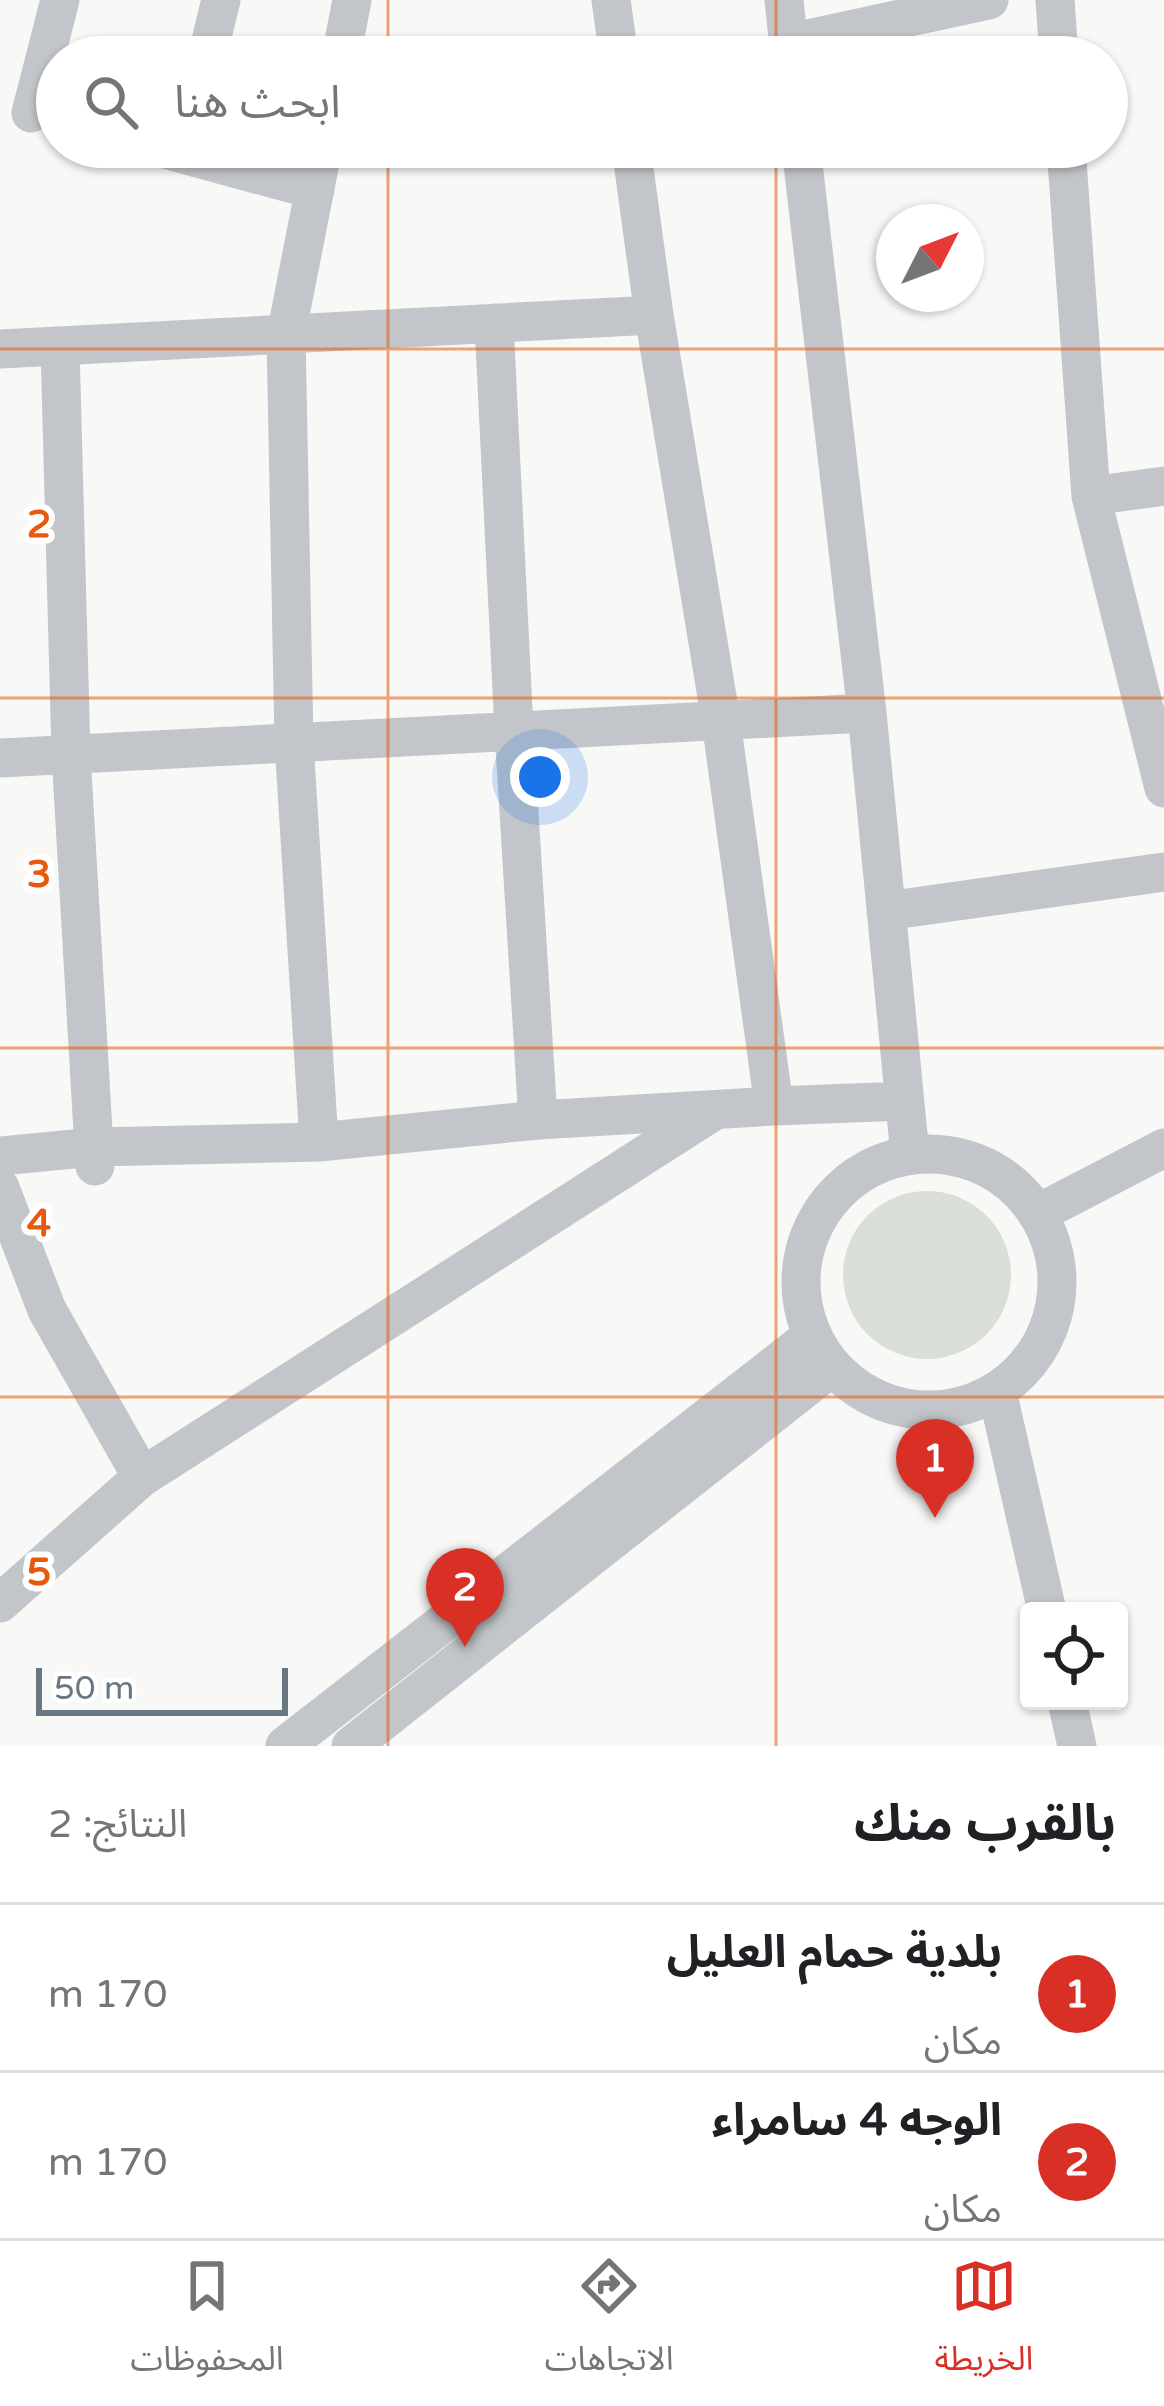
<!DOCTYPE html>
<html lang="ar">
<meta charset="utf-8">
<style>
:root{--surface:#fff;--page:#f6f6f6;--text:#202124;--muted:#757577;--line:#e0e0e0;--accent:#d93025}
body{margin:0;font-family:"Varela Round","Noto Sans Arabic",sans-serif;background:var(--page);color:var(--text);direction:rtl}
.controls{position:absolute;right:36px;bottom:36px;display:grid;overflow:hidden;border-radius:12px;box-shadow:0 3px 9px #0004}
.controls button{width:108px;height:108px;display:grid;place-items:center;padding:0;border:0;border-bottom:3px solid var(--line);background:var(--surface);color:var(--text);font:60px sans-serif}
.compass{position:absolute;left:876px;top:204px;width:108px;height:108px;border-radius:50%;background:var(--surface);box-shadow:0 3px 9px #0004;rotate:48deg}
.scale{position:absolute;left:36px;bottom:30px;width:252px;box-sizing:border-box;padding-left:12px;border:6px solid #697785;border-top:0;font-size:33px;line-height:42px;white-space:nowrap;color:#697785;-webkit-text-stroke:9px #fff;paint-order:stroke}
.you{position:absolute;left:540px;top:777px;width:42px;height:42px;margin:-30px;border:9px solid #fff;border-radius:50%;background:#1a73e8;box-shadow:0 0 0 18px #1a73e833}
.badge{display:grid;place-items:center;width:78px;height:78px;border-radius:50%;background:var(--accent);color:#fff;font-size:39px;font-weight:700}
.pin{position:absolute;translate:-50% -99px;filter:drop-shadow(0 3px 6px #0008)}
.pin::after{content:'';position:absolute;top:63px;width:42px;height:36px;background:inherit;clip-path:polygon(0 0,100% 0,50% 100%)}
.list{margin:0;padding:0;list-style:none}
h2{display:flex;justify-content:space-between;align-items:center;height:156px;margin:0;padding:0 48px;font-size:51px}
h2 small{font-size:39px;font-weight:400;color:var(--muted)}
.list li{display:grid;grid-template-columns:78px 1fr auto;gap:36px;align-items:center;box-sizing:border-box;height:168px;padding:0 48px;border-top:3px solid var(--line)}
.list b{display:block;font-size:45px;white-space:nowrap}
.list p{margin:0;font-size:39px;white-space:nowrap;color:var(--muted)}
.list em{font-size:39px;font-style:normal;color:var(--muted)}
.icon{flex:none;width:66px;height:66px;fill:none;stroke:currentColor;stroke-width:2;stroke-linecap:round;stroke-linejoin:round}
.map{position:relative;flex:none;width:1164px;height:1746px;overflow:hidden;direction:ltr}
.search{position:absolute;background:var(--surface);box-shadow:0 3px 9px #0004;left:36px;right:36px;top:36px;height:132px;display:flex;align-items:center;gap:30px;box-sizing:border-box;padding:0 42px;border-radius:66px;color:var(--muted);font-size:45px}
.sheet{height:492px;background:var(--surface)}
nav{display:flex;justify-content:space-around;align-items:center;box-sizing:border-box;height:168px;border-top:3px solid var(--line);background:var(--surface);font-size:33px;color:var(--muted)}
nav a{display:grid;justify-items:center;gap:6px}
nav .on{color:var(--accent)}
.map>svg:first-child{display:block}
</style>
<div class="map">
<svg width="1164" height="1746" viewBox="0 0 1164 1746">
<rect width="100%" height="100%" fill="#f8f8f6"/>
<path fill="#d9dfd7" d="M843 1275a84 84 0 1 1 168 0a84 84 0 1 1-168 0Z"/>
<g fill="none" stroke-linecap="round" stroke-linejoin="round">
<path stroke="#c2c5c9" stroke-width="39" d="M611,0L619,57
M784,0L790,57
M1055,0L1059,57
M789,43L989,0
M207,57L221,0
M341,57L352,0
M31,113L60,0
M157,147L315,190
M801,147L867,713L910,1155
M1066,147L1091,496L1164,788
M654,315L721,721L774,1106L904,1101
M494,323L514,731L538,1120
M60,347L71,754L95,1166
M0,349L654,315L631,147
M1091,496L1164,486
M0,758L867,713
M886,911L1164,872
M319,1142L294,743L286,335L323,147
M801 1282a128 128 0 1 1 256 0a128 128 0 1 1-256 0Z
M0,1156L94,1147L319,1142L538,1120L774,1106
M0,1188L47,1310L142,1477
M1037,1214L1164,1148
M997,1391L1047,1611
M0,1603L142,1477L715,1110
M1067,1701L1077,1746
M285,1746L812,1336
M351,1746L832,1367"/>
</g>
<path fill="none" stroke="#e8590c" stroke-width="3" stroke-opacity="0.55" d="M388,0V57M776,0V57M388,147V1746M776,147V1746M0,349H1164M0,698H1164M0,1048H1164M0,1397H1164"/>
<g font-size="39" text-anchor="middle" font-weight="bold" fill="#e8590c" stroke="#fff" stroke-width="12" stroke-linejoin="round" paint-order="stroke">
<text x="39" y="537">2</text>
<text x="39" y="887">3</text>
<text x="39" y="1236">4</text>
<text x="39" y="1585">5</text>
</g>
</svg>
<div class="controls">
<button><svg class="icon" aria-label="locate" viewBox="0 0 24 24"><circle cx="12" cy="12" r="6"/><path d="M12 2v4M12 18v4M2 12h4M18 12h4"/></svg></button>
</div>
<svg class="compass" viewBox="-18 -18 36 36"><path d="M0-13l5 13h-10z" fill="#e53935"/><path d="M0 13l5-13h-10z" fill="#757577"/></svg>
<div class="scale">50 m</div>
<div class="you"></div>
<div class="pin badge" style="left:935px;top:1518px">1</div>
<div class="pin badge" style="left:465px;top:1647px">2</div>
<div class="search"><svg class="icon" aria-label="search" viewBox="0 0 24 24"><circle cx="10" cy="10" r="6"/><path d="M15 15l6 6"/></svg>ابحث هنا</div>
</div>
<section class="sheet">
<h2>بالقرب منك<small>النتائج: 2</small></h2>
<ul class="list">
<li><span class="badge">1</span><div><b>بلدية حمام العليل</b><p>مكان</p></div><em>170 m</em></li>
<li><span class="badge">2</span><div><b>الوجه 4 سامراء</b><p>مكان</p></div><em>170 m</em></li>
</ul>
</section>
<nav>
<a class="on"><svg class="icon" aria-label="map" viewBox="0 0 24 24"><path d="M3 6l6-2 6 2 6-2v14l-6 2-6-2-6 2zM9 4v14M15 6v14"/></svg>الخريطة</a>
<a><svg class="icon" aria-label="directions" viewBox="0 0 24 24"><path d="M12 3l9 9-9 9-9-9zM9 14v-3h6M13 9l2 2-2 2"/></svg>الاتجاهات</a>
<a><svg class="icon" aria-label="saved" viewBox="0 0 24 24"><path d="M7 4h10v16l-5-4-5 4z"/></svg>المحفوظات</a>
</nav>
